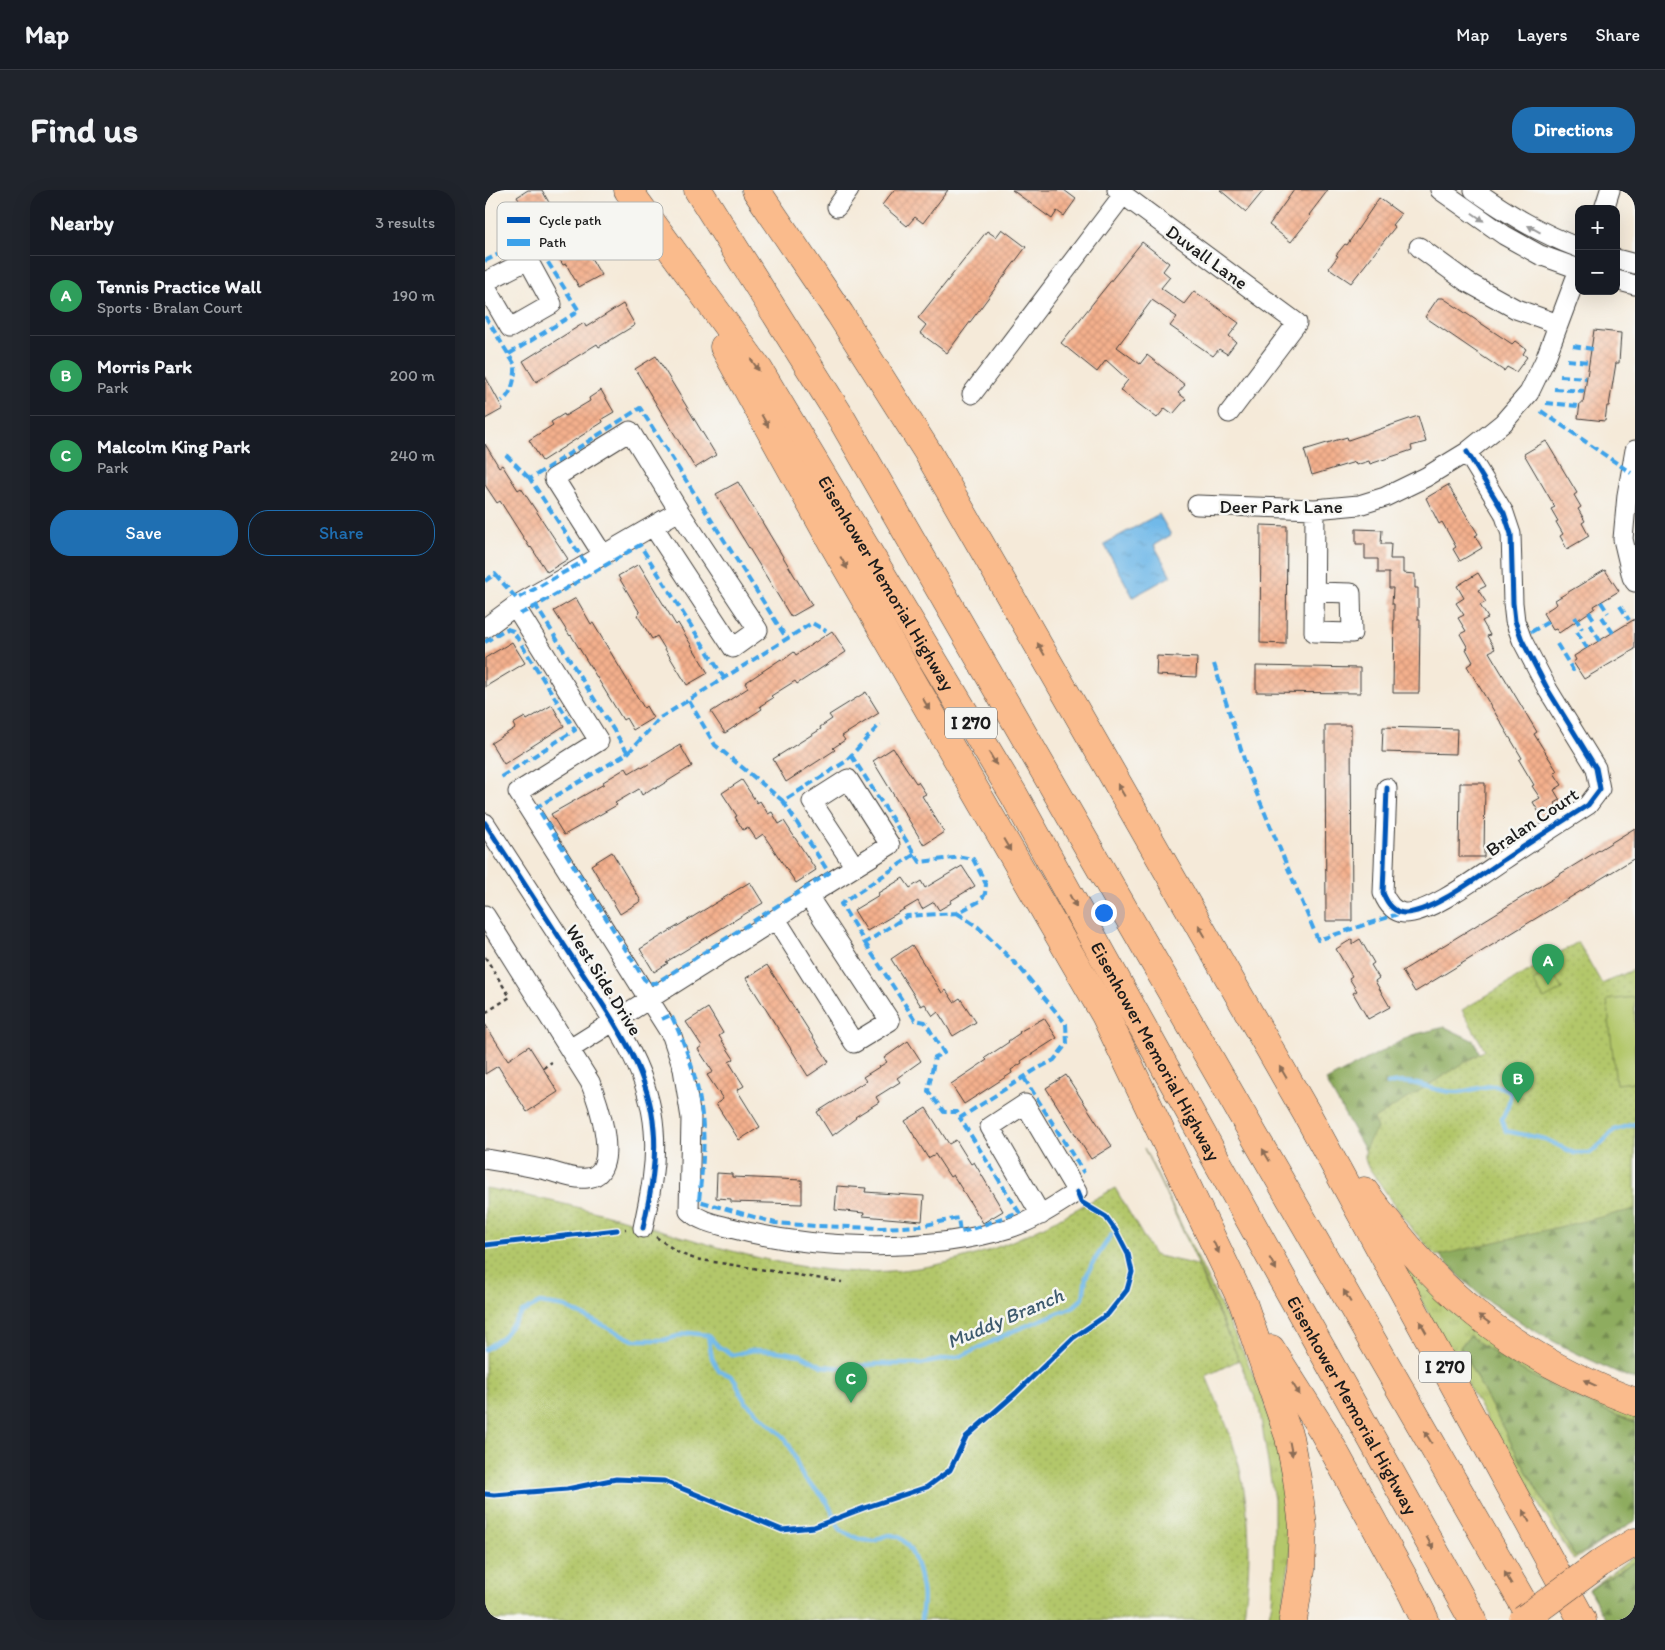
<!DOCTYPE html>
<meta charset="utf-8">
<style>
:root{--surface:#171b24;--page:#20242c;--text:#f1f3f6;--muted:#9ea1a6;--line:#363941;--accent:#1f6fb2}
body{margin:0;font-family:Itim,sans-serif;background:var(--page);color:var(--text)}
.controls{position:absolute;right:15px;top:15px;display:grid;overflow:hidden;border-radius:10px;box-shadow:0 5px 20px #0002}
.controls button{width:45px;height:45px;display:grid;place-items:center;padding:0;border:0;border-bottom:1px solid var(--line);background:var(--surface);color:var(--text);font:25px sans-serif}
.you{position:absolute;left:618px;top:722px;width:18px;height:18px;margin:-12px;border:4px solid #fff;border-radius:50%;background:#1a73e8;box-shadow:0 0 0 8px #1a73e833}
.badge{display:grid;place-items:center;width:32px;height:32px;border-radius:50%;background:var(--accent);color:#fff;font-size:16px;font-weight:700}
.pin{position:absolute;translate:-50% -41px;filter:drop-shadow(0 1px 2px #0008)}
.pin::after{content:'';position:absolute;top:26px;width:18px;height:15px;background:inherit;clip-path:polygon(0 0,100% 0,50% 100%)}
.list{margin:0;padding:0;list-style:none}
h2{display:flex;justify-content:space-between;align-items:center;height:65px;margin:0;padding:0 20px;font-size:21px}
h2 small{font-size:16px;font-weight:400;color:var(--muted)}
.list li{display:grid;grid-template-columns:32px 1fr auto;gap:15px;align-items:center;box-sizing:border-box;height:80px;padding:0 20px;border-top:1px solid var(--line)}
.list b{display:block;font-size:19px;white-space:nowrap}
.list p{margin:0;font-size:16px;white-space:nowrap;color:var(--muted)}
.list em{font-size:16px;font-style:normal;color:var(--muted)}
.actions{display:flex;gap:10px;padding:15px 20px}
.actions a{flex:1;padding:11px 0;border:1px solid var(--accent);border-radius:20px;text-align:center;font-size:18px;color:var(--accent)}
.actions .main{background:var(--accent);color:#fff}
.map{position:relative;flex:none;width:1150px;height:1430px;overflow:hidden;border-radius:20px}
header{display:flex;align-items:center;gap:30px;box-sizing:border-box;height:70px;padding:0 25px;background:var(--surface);border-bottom:1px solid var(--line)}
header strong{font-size:24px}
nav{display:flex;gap:28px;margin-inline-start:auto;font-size:18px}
.intro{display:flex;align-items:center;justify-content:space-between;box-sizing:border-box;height:120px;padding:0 30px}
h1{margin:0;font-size:35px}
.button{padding:12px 22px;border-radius:20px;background:var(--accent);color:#fff;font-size:18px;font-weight:700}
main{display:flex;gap:30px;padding:0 30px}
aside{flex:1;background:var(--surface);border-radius:20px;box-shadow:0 5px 20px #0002}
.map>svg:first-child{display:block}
</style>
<header>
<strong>Map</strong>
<nav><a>Map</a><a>Layers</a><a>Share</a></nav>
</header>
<div class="intro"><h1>Find us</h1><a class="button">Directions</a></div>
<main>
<aside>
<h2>Nearby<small>3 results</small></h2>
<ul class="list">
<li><span class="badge" style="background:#2e9e5b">A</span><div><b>Tennis Practice Wall</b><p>Sports · Bralan Court</p></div><em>190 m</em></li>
<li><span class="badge" style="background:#2e9e5b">B</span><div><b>Morris Park</b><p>Park</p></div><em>200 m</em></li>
<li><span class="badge" style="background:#2e9e5b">C</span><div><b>Malcolm King Park</b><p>Park</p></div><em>240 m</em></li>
</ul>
<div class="actions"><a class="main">Save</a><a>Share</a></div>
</aside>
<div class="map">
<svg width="1150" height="1430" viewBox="0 0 1150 1430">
<defs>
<pattern id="grass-tufts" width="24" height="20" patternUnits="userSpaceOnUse" patternTransform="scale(1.25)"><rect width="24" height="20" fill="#b3c76b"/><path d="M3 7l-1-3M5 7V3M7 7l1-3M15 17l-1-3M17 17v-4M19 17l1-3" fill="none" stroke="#99aa5c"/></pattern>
<pattern id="forest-firs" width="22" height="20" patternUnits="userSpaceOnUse" patternTransform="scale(1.25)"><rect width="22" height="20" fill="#8eac5f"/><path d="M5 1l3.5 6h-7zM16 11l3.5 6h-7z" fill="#738b4e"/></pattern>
<pattern id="park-dots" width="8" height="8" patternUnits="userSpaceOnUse" patternTransform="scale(1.25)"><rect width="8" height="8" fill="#b3c76b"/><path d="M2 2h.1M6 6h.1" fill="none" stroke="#99aa5c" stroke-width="1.8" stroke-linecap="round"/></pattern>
<pattern id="water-ripples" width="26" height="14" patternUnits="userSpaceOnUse" patternTransform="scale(1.25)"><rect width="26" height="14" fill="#71b9e9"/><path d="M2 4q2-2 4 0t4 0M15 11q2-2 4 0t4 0" fill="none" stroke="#619ec7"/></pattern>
<pattern id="building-cross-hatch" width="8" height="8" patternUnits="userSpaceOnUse" patternTransform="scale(1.25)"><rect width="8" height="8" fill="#f4b08d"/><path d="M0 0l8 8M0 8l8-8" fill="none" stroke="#d19779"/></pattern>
</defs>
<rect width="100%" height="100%" fill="#f6f6f2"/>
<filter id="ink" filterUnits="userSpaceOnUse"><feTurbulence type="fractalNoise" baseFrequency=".02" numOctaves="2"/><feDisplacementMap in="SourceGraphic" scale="10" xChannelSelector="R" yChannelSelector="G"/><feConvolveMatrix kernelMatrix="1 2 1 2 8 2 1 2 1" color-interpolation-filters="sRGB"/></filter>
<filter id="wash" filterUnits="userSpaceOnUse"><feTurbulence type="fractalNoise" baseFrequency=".0096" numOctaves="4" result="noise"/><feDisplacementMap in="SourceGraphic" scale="20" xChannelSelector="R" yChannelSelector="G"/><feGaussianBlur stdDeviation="1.12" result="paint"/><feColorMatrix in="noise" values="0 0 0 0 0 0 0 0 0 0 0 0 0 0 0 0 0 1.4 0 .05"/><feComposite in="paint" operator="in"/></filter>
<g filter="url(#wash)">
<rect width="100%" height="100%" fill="#f5ead9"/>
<path fill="url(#grass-tufts)" stroke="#687244" d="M659,958L761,1168L777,1205L790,1245L803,1309L806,1360L796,1430H783L787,1411L789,1373V1310L774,1217L709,1065Z
M914,1062L1150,1224V1232C1092,1211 1035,1183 985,1146L975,1157L1033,1266L1090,1366L1134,1340L1089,1370L1018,1259L925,1090Z
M1150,1365V1371L1104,1400Z"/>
<path fill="url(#forest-firs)" stroke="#55643e" d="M960,837L989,851L1002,880L1150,909V1190C1106,1171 1063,1151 1023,1124C1014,1118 1003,1112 995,1105C924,1044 886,971 841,891L927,845Z
M985,1146C1035,1183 1092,1211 1150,1232V1331L1090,1367L1033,1266L975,1157Z
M1150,1371V1430H1121L1104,1400Z"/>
<path fill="url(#park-dots)" stroke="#687244" d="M1093,752L1117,794L1150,779V1019L951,1066L925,1037L882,975C876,960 884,951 892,939L889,929L1000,860L977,820Z
M0,998C52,1007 104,1019 155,1034C267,1067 358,1101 476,1069C532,1054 580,1025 630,998L669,1065L712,1075L754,1170L721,1186C730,1208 740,1229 747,1251C766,1309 768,1370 758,1430H0Z"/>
<path fill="#b3c76b" stroke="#687244" d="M1066,780L1077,799L1059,809L1048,791Z
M1150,807V892L1131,894L1122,810Z"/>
<path fill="url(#water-ripples)" stroke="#466a82" d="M674,324L686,345L669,355L686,386L648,407L619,354Z"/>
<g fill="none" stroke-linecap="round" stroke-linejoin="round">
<path stroke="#71b9e9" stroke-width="4.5" d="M903,894C929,887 945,902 971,902C990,902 1010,888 1026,903L1023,916L1017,929L1021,941L1060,949L1089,963H1105L1116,954L1129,940L1150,934
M223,1146L227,1168L234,1181C260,1189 247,1197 262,1213C274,1226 290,1236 301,1250C309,1261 311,1274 317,1285C322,1294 332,1298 338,1307C346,1316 350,1330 356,1341L377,1350L390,1351C421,1328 434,1376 437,1399C439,1409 437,1420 436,1430
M0,1159L17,1148L36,1123L55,1113L80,1117L148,1150H179L204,1143L223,1145L234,1157L248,1165L267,1160L291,1161L316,1165L337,1176L358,1178L391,1174H435L477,1166L528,1141L588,1117L598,1108L601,1087L607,1074L627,1044"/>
</g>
<g id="blocks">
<path fill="url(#building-cross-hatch)" d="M43,0H57L67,18L71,15L99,63L102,61L116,85L94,97L81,74L78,75L57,40L55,41L48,29L46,30L32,7Z
M409,0H463L438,33L430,27L422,36L397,15Z
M527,0H579L591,9L579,26L572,21L567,29Z
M735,0H779L761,22Z
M809,0H843L824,25L826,27L806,52L784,35Z
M894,8L916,24L907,35L910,37L866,93L844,78L853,66L851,65L860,54L862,55Z
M517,39L541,57L462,163L435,143L441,135L433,128L502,41L511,47Z
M657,52L684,73L678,81L685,87L676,98L699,114L709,101L754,133L744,146L751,152L742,164L734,159L728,166L685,136L692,127L667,110L632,157L655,174L662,165L700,195L693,203L701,209L688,224L680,218L672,228L635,200L643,190L621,170L612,182L576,153Z
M953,108H958L1027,154L1030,151L1041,159L1038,164L1042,167L1031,182L1022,177L1019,181L940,127Z
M138,114L150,135L114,157L112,154L51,192L38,171L99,133L101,137Z
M1109,140L1136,143L1134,173H1131L1124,216H1122L1120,231L1093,228L1095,213H1098Z
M171,166L231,265L210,278L150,179Z
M0,186L18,219L0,229Z
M116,200L129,222L117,229L118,232L57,271L44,250L68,235L66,232L79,224L80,226L105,211L104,208Z
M933,226L941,252L926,256L927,260L885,274L884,271L871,275L870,272L827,285L819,260L862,247L863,250Z
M1061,251L1092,303L1089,305L1096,317L1093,319L1100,331L1097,333L1104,346L1082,359L1075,346L1078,344L1071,332L1073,331L1066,319L1070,317L1039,264Z
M0,254L14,277L17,275L33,300L36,298L83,369L62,382L46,357L45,358L15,311L12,313L0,295Z
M253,292L327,415L306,427L231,304Z
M963,295L993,344L990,346L997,358L975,371L968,359L971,357L957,332L954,334L941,308Z
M776,335L802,336L801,454L775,453Z
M871,339L897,340L896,354H906L905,369H918V383L930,384V398H933V430H935L934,503H908L909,414H907L908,398H904V383H893V369H880V354H871Z
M154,374L191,435L193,433L223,483L202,495L172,446L167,449L152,425L155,423L133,386Z
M1120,380L1134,401L1109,416L1110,418L1074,443L1071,439L1068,440L1058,423L1072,414L1070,410Z
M993,383L1001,396L993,400L1001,412L995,415L1003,428L997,431L1005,445L1002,446L1010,459L1004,462L1052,542L1049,544L1072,581L1069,583L1077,595L1069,600L1075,610L1070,613L1072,616L1056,626L1048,612L1055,608L1047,596L1049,595L1034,570L1037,568L982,476L988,472L981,459L983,458L975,444L981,441L973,428L979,425L971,413L979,408L972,396Z
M91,408L106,434L108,433L159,518L161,516L168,528L148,540L141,528L138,530L86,445L85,446L69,421Z
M1150,429V459L1099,489L1088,472L1091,470L1089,466Z
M347,441L361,462L312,494L310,491L286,506L288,508L275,516L277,519L240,543L226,522L263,498L260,493L296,469L297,471L309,462L311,465Z
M27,452L40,473L0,497V468Z
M672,466L712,468L711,487L671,485Z
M771,476L875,478V503L771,502Z
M381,502L394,523L357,546L360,550L348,558L350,560L301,592L288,569L336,539L335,537L347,529L344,525Z
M67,515L79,536L19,574L6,553L30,538L28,534L40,527L42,530Z
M840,535H866L867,731H841Z
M898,537L972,539L971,564L897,562Z
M195,555L207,576L170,599L169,597L157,605L154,599L130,613L132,615L79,645L66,624L119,594L118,592L141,578L144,583L156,576L157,578Z
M408,558L431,593L433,592L441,604L437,606L459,642L439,655L388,571Z
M257,590L272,613L275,611L283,624L287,622L294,634L299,631L331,680L311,693L278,644L271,649L263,637L258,640L250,627L252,626L237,603Z
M975,593H1000L999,667H974Z
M1150,638V668L930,802L917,781Z
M127,662L156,711L135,724L106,675Z
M477,676L490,696L465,711L466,713L454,720L449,712L437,719L433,711L382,741L369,720L394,705L393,703L418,688L425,698L436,691L440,698Z
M265,692L278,713L181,772L183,773L169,782L155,759Z
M867,749V754L875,749L889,773L886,775L894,788L890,791L905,817L883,829L868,803L872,801L864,788L867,786L851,759Z
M427,755L457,803L461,800L469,812L475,808L491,832L468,846L453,822L448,826L440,814L436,816L406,769Z
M282,775L344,872L323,886L261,788Z
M223,818L238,843L234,846L249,869L244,872L259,896L252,900L275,937L254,950L231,914L238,909L222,885L228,882L213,859L217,856L201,832Z
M559,828L572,848L536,871L537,873L526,880L527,883L479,914L466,894L502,870L500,868L524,852L523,851L535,843L534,842Z
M0,834L23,870L44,856L73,902L42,922L13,876L0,884Z
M423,851L436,871L412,888L415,892L391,907L394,912L370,927L371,928L347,946L332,922L381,891L378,887L402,872L399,868Z
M581,885L627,956L606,969L561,898Z
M441,918L464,954L471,950L486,974L489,972L518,1021L498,1033L468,985L465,987L450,964L443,968L420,931Z
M232,983L247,984V987L317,990V1014L246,1012V1009L231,1008Z
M352,996L381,998L380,1002L439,1006L437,1031L378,1026L379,1023L350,1020Z"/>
</g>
</g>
<g filter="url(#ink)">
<use href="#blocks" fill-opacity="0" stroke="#3d3b38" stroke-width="1"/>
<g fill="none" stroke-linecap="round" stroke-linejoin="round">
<g stroke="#3d3b38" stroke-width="21">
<path id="minor" d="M632,0L812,133L744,223
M955,0L1019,45L1055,65L1094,79
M989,0C1025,25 1053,42 1094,58
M352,17L364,0
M1119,19L1125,0
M934,57L982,92L1031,119L1073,134
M1131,69L1150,74
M1131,90L1150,95
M0,92L43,70L67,114L25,138L0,95
M487,204L638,5
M1150,260L1142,305L1138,349L1147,387L1150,392
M712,315L830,319L874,315L900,307L941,287L982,262L1018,233L1044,203L1060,170L1090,90L1094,83
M118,365L69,288L145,241L194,321L273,440L248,458L168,336
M830,402L866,403L867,443L829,442L830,319
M30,416L114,551L33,602L187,846L198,879L206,928L204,1021C216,1032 231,1034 246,1038C327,1060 444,1063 525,1038C550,1030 571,1015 592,1002L540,914L505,937L556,1025
M0,438L30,416L194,321
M902,598L898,703C902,713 908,722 919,723C945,724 997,684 1020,669C1047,651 1075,633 1103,615L1115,599L1111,578L1063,500L1037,450L1030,431L1028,413L1026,344L1019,323L982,262
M0,633C29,678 58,722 87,767C121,821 164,874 169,940C172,973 165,1005 158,1038
M0,725L105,892C113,911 138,985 102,988C89,990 73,983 61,980C41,976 20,972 0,969
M291,729L369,853L405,831L323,706
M85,859L291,729L323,706L405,655L363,589L327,612L370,677"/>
</g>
<g stroke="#3d3b38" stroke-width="29">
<g id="highway">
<path id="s1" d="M143,0L274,180L529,605L794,1083L988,1430"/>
<path d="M213,0L355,226L1048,1430"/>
<path d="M271,0L355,124L442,261L822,924L1097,1430"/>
<path d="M239,157L347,352L620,825L758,1113L804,1247L812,1289L818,1336L816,1380L808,1430"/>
<path d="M879,1001C912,1045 947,1089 990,1123C1037,1161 1093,1191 1150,1212"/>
<path d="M786,1159L838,1241L927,1403L940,1430"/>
<path d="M1114,1374L1150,1352"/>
</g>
</g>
<path stroke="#3d3b38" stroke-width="2.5" stroke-dasharray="4 4" stroke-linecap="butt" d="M0,767L25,807L0,823
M58,878L67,872
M132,1040L141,1039
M171,1047L194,1063L210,1069L357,1092"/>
<use href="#minor" stroke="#fff" stroke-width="19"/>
<use href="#highway" stroke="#fabb8c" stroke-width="28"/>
<g stroke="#3d3b38" stroke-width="29" stroke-linecap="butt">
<path id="highway-bridge" d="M1038,1430L1114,1374"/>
</g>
<use href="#highway-bridge" stroke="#fabb8c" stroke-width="28"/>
<path stroke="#3da2ea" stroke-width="4" stroke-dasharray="8 4" stroke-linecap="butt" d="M0,71L47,47
M0,126L30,175C31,186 27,205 17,211
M1088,156L1108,159
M24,164L94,121L25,13
M1082,170L1104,172
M1075,186L1101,188
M1069,199L1099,201
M1061,213L1094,216
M1056,221L1146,283
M21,265L45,289
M0,391L10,384L32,409L99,371L45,289L155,218L302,449
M1116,412L1123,423
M1135,416L1144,430
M1104,422L1110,431
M35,424L51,416
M1090,427L1097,439
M1117,427L1128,443
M1105,434L1115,451
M1046,442L1063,432
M1092,442L1102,458
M0,452L19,440L22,439L28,441L90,540L16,587
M1072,454L1088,480L1092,478
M729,474L764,585L833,750L916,723
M204,511L230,555L298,611L360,572L395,534
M143,563L51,416L155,355L239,488
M366,565L435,672L477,667L488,669L501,694L500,704L495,711L472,723L422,726L380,753L356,714L430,664
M298,611L344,683L171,793H164L159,789L52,617L143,563L175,528L327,433L341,441
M380,753L430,830L440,832L459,863L450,867L443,901L459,922H472L475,928L550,880L569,870L582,853L581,834L535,778L493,737L472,723
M177,829L186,825C203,860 216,898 218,938C220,962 216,987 214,1011L290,1033L330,1036L397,1038L436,1036L473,1028L475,1042L484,1040L534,1022L475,928
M539,888L599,983"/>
<g stroke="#f6f6f2" stroke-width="8">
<path id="cycleway" d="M902,598L898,703C902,713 908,722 919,723C945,724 997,684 1020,669C1047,651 1075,633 1103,615L1115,599L1111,578L1063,500L1037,450L1030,431L1028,413L1026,344L1019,323L982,262
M0,633C29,678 58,722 87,767C121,821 164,874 169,940C172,973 165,1005 158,1038
M0,1055L132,1040
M0,1304L9,1305L82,1299L131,1289L179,1291L297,1340L329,1337L379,1318L442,1297L465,1280L481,1247L531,1203L588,1148L623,1124L642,1100L647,1082L643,1064L631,1041L621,1027L596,1012L592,1002"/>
</g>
<use href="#cycleway" stroke="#0057b8" stroke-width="5"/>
</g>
<defs><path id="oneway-solid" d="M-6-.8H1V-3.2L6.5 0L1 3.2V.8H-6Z" transform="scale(1.25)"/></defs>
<g fill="#999">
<use href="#oneway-solid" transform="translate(993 27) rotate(35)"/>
<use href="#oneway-solid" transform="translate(1049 39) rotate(-151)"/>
</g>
<g fill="#8b6c54">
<use href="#oneway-solid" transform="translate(270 175) rotate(55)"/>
<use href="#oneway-solid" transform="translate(280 231) rotate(61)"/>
<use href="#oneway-solid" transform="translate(359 373) rotate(60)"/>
<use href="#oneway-solid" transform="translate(556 459) rotate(-120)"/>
<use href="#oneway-solid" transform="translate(441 514) rotate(60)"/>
<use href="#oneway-solid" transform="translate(508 569) rotate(59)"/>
<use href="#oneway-solid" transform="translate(636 600) rotate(-120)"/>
<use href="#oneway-solid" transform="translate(522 655) rotate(60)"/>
<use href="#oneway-solid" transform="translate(588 711) rotate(61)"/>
<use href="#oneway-solid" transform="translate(717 741) rotate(-120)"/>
<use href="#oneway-solid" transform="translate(798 882) rotate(-120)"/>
<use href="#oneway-solid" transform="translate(781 965) rotate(-120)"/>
<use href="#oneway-solid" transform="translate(731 1057) rotate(65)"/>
<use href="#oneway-solid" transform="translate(788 1074) rotate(61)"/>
<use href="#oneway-solid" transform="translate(862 1106) rotate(-120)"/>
<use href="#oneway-solid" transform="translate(999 1129) rotate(-144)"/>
<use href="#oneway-solid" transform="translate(938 1137) rotate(-119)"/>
<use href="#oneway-solid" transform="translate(1105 1193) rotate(-155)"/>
<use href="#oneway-solid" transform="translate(811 1199) rotate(58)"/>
<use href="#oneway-solid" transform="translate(943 1247) rotate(-120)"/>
<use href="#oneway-solid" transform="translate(806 1259) rotate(79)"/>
<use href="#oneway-solid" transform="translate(1041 1326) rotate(-119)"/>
<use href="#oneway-solid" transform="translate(945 1353) rotate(61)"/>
<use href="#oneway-solid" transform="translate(1023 1388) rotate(-120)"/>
</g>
</g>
<g text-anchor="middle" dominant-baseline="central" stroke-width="5" stroke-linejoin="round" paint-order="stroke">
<g fill="#f6f6f2" stroke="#5d5d5c" stroke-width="1">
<rect x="460" y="517.5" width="52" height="31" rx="4"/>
<rect x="934" y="1161.5" width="52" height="31" rx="4"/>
</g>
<g font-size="18" font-weight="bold" fill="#1c1c1c">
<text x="486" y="533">I 270</text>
<text x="960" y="1177">I 270</text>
</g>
<g font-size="19" fill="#1c1c1c" stroke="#f6f6f2">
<text transform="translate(722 67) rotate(36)">Duvall Lane</text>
<text x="796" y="316">Deer Park Lane</text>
<text stroke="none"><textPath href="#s1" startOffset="471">Eisenhower Memorial Highway</textPath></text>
<text transform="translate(1047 632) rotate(-34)">Bralan Court</text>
<text transform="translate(119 790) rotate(58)">West Side Drive</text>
<text stroke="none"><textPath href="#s1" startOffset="1011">Eisenhower Memorial Highway</textPath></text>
<text stroke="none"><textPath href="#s1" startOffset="1416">Eisenhower Memorial Highway</textPath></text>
</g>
<g font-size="20" font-style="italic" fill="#3e5b6e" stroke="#f6f6f2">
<text transform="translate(520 1128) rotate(-23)">Muddy Branch</text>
</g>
</g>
<rect x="12" y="12" width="166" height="58" rx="8" fill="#f6f6f2" stroke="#b5b5b2" stroke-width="1"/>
<rect x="22" y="27" width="23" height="6" fill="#0057b8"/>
<rect x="22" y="49" width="23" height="7" fill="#3da2ea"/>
<g font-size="14" fill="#1c1c1c">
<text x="54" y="35">Cycle path</text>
<text x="54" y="57">Path</text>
</g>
</svg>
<div class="controls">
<button>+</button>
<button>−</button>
</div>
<div class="you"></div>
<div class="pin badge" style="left:1063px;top:795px;background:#2e9e5b">A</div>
<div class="pin badge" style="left:1033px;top:913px;background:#2e9e5b">B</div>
<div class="pin badge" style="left:366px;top:1213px;background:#2e9e5b">C</div>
</div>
</main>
